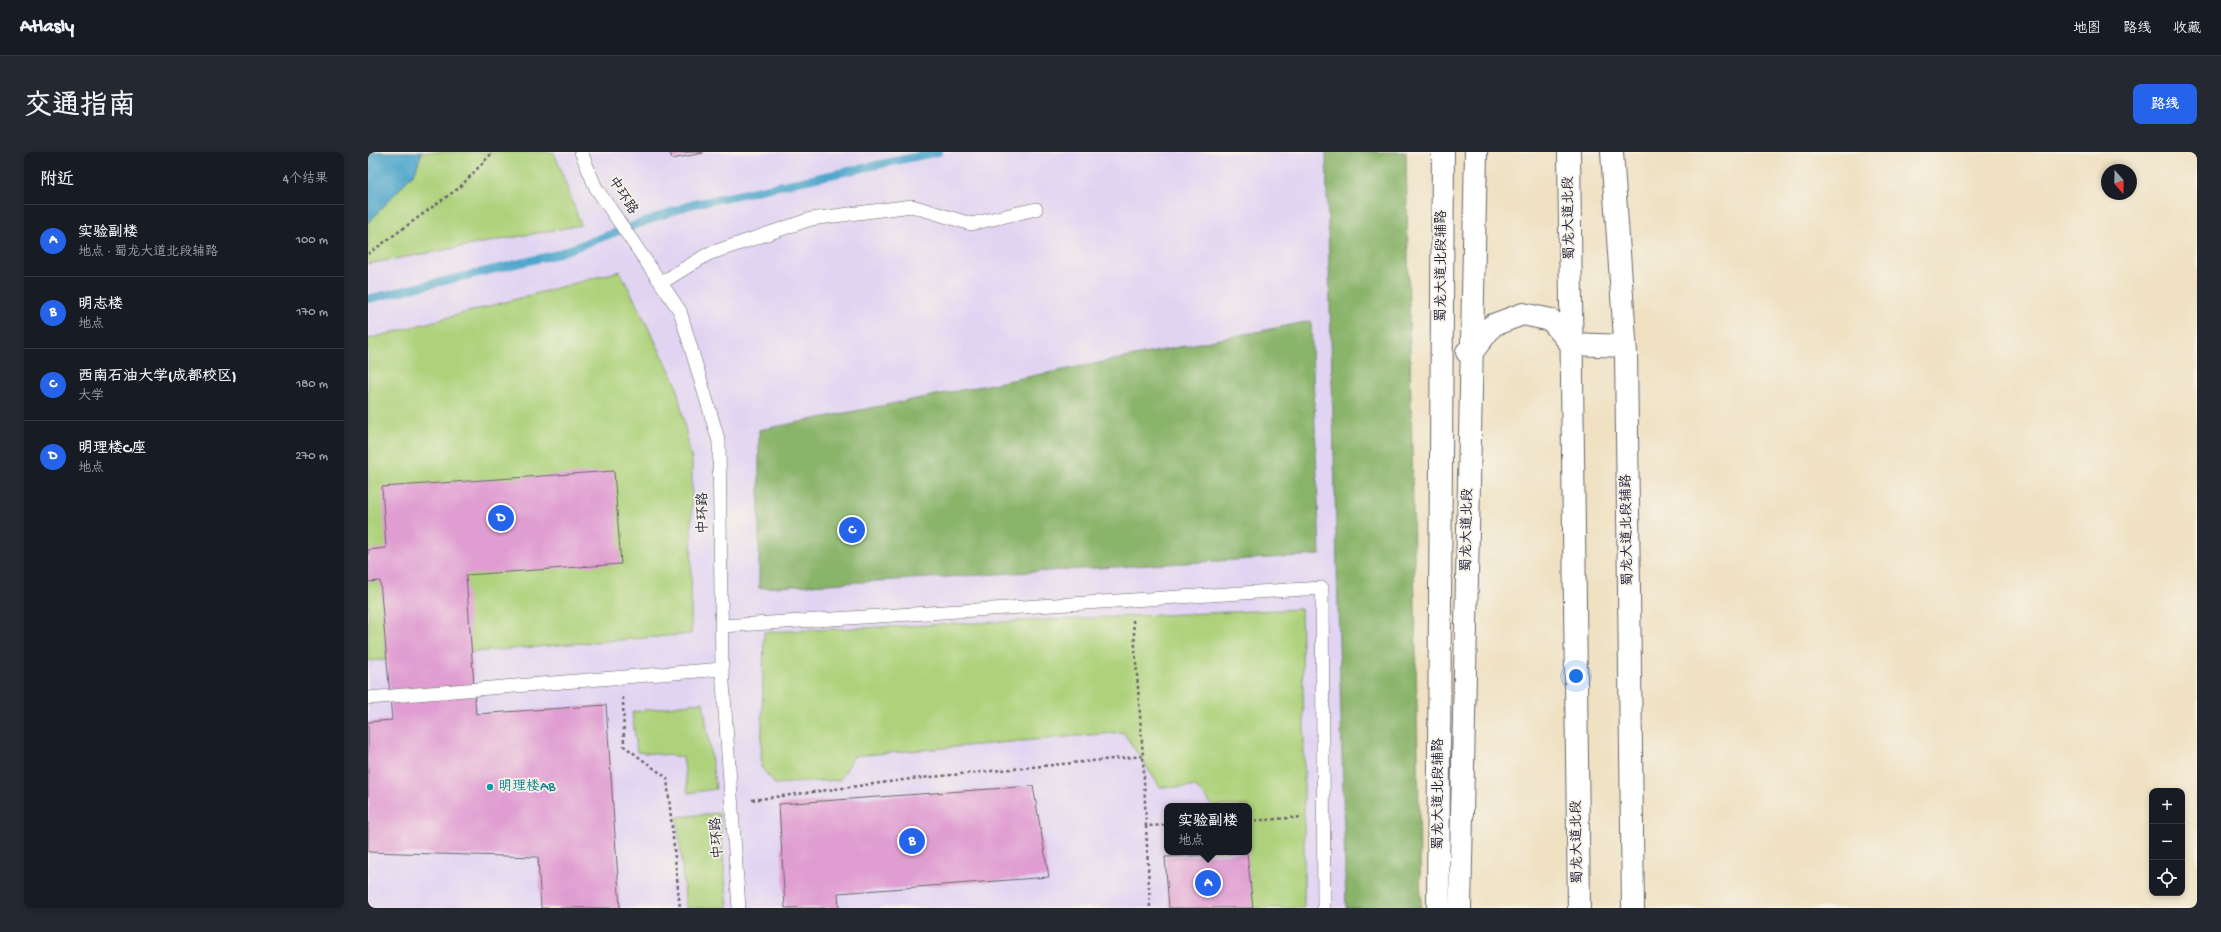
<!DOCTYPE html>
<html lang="zh">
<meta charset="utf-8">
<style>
:root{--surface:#171b24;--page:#242831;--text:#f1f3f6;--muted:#9ea1a6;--line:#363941;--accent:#2563eb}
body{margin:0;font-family:"Gochi Hand","LXGW WenKai TC",sans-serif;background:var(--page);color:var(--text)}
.controls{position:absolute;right:12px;bottom:12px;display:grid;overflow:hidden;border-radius:8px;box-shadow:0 2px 6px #0003}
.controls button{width:36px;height:36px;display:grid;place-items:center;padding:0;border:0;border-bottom:1px solid var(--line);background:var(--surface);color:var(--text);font:20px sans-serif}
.compass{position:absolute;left:1733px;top:12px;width:36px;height:36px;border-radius:50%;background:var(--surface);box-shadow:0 2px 6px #0003;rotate:160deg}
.you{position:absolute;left:1208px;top:524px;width:14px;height:14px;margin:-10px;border:3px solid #fff;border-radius:50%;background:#1a73e8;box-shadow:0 0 0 6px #1a73e833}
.badge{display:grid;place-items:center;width:26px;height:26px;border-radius:50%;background:var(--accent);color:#fff;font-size:13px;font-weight:700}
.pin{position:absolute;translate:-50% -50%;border:2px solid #fff;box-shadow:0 1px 4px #0006}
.popup{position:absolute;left:796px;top:651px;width:88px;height:52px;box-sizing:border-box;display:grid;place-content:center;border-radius:8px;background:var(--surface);filter:drop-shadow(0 1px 3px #0005);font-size:13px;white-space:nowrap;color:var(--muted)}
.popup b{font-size:15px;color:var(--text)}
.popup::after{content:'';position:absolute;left:50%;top:100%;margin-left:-8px;border:8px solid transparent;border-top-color:var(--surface)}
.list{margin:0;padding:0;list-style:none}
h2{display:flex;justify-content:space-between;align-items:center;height:52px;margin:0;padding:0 16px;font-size:17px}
h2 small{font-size:13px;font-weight:400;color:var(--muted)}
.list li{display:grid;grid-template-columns:26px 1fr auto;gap:12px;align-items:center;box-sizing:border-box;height:72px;padding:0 16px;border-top:1px solid var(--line)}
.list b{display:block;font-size:15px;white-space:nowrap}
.list p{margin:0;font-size:13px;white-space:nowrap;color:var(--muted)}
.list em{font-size:13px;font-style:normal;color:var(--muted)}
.icon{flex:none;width:22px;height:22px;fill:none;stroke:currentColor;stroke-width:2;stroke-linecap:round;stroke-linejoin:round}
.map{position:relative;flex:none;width:1829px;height:756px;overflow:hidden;border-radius:8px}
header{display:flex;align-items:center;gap:24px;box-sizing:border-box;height:56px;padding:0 20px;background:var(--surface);border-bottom:1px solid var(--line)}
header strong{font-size:19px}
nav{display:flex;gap:22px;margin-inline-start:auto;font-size:14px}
.intro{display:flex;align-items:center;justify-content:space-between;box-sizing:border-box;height:96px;padding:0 24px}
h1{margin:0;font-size:28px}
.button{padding:10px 18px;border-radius:8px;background:var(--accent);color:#fff;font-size:14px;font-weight:700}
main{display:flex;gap:24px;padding:0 24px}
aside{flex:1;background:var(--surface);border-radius:8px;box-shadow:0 2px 6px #0003}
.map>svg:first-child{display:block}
</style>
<header>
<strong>Atlasly</strong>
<nav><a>地图</a><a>路线</a><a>收藏</a></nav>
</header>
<div class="intro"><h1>交通指南</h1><a class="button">路线</a></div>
<main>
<aside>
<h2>附近<small>4个结果</small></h2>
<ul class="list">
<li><span class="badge">A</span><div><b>实验副楼</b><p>地点 · 蜀龙大道北段辅路</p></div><em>100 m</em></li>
<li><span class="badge">B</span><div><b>明志楼</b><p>地点</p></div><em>170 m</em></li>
<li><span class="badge">C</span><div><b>西南石油大学(成都校区)</b><p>大学</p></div><em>180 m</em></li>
<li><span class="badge">D</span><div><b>明理楼C座</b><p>地点</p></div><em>270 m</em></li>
</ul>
</aside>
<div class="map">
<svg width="1829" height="756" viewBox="0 0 1829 756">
<rect width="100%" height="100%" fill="#f7f3e8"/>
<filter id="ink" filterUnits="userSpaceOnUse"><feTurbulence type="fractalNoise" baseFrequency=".025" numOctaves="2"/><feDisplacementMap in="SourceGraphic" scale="8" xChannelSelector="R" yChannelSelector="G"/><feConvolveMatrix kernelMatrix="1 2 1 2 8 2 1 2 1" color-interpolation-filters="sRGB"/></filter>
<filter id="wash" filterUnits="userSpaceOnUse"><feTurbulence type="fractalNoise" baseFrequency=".012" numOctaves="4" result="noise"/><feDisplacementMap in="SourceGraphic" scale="16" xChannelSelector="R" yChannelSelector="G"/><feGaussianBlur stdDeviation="0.9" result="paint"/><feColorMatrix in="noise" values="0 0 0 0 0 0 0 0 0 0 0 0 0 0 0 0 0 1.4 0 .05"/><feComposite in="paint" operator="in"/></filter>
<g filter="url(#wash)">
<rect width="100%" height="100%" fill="#efe1c2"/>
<path fill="#e1d4f3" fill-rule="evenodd" d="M0,0H958L978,756H0ZM799,654H881V700H799Z"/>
<path fill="#aed27b" stroke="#687a5b" d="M54,0H186L213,73L0,112V71L47,20Z
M252,119L308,231L324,310L323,482L0,509V187Z
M933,457L936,574V756H885L878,700H881V654H845L828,635H792L755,580L486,604L472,628L407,632L393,615L396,480Z
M335,550L348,637L320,641L315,605L269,600L264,560Z
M351,661L360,756H318L309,665Z"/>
<path fill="#8ab46b" stroke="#566b53" d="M958,0H1038L1053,756H978Z
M943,169L952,403L391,436V278Z"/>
<path fill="#4ea6cb" stroke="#386483" d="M0,0H54L47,20L0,71Z"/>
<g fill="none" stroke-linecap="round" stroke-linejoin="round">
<path stroke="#4ea6cb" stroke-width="8" d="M0,147L186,103L322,53L570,0"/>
</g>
<g id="blocks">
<path fill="#e09dd2" d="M302,0H335V1L304,7Z
M246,319L253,412L98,423L108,562L238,553L252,756H173L170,705L0,700V570L24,568L12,429L0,430V398L18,396L14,335Z
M665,634L681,725L470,741L471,756H417L411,652Z
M879,701L885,756H801L797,705Z"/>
</g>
</g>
<g filter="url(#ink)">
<use href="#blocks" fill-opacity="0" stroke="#6a656a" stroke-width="1"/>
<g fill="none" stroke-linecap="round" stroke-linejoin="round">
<g stroke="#6a656a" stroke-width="14">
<path id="lane" d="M213,0L228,36L312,159L351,290L354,517L371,756
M293,131L340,102L443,67L544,54L603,72L668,57
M354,474L954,436L956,756
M0,546L354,517"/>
</g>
<g stroke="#6a656a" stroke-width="24">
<path id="secondary" d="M1201,0L1211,756
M1244,0L1258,201L1265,756
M1099,200H1104L1125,173L1155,162L1183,168L1203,192L1257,194
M1070,756L1075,0
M1092,756L1108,0"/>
</g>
<path stroke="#6a656a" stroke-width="2.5" stroke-dasharray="3 3" stroke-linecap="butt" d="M0,102L92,35L125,0
M765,468L775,604L778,674L799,673
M255,545L256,594L299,626L312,756
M384,648L543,627L775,604
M881,669L935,665
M778,674L782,756"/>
<use href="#lane" stroke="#fff" stroke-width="13"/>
<use href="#secondary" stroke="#fff" stroke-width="22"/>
</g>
</g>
<circle fill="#0f9aa8" stroke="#f7f3e8" stroke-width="1.5" cx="122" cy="635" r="4"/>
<g text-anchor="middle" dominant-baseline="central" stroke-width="3.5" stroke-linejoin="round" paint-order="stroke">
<g font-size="14" fill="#22223b" stroke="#f7f3e8">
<text transform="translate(254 44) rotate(57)">中环路</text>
<text transform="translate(1202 66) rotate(-91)">蜀龙大道北段</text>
<text transform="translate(1074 114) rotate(-90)">蜀龙大道北段辅路</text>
<text transform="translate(336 361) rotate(-91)">中环路</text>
<text transform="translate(1100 378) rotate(-89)">蜀龙大道北段</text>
<text transform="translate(1260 378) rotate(-91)">蜀龙大道北段辅路</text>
<text transform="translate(1071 642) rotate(-90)">蜀龙大道北段辅路</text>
<text transform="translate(350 686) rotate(-94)">中环路</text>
<text transform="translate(1210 690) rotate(-91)">蜀龙大道北段</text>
</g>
<g font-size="14" fill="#0d838f" stroke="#f7f3e8" text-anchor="start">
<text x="130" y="635">明理楼AB</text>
</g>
</g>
</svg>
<div class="controls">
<button>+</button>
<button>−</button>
<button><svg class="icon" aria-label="locate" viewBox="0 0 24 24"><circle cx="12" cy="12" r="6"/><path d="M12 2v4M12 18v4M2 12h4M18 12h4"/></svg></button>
</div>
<svg class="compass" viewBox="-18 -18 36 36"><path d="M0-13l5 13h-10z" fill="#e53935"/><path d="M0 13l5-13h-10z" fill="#9ea1a6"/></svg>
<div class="you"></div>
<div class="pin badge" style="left:840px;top:731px">A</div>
<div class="popup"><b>实验副楼</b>地点</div>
<div class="pin badge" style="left:544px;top:689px">B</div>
<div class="pin badge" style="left:484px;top:378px">C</div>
<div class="pin badge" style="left:133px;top:366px">D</div>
</div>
</main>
